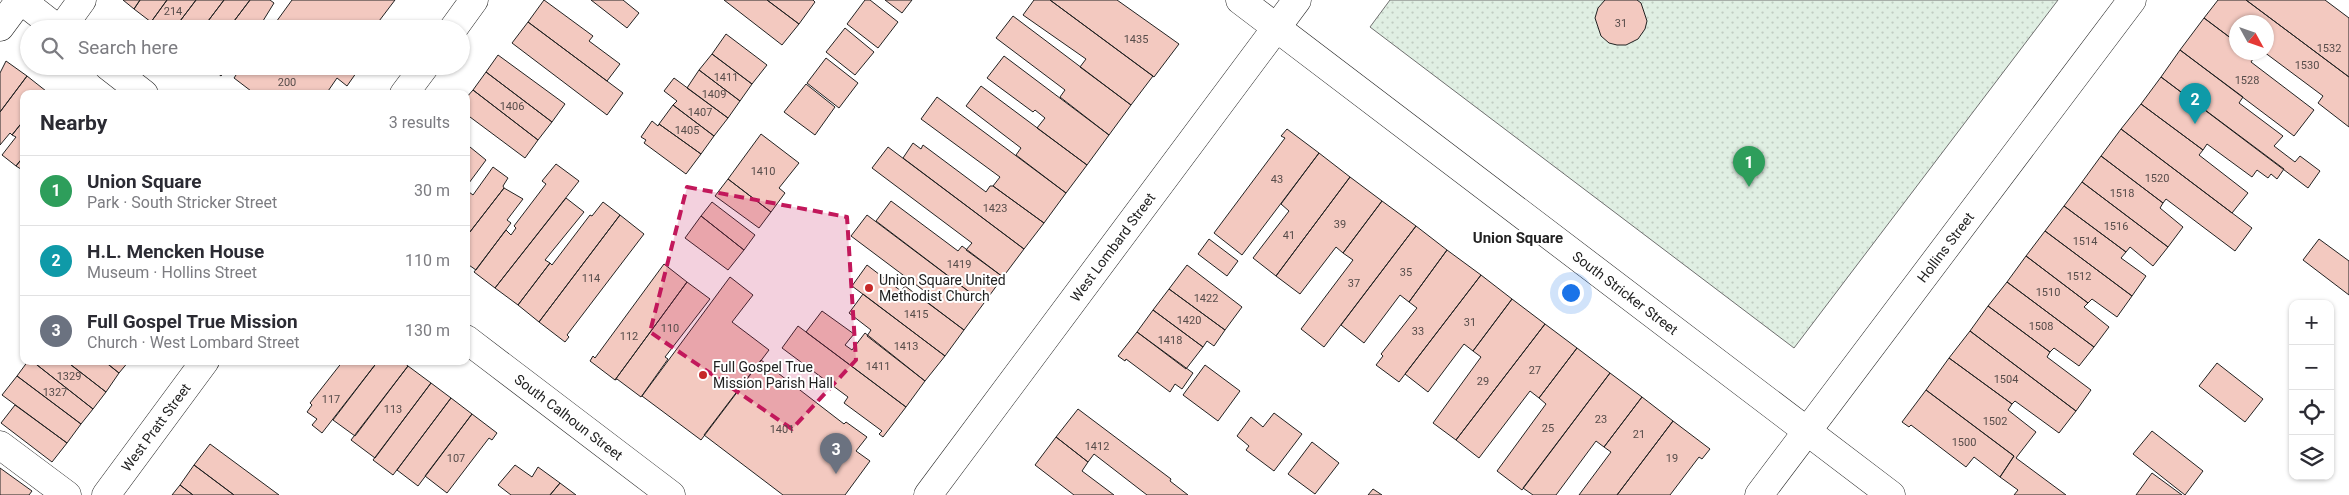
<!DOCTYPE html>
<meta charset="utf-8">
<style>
:root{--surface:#fff;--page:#f7f7f7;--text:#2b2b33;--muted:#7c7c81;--line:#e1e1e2;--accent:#c62828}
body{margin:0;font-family:Roboto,sans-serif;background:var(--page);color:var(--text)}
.controls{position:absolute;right:15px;bottom:15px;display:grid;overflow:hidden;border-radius:10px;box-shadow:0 1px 4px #0004}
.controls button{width:45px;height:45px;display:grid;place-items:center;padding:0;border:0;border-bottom:1px solid var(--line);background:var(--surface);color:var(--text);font:25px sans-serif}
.compass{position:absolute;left:2229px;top:15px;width:45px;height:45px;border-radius:50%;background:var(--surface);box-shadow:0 1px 4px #0004;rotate:130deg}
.you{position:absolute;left:1570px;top:292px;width:18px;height:18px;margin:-12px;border:4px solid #fff;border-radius:50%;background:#1a73e8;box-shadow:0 0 0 8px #1a73e833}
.badge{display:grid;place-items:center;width:32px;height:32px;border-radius:50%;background:var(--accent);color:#fff;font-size:16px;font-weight:700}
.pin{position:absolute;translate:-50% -41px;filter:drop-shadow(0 1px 2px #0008)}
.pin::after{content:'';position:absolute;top:26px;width:18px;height:15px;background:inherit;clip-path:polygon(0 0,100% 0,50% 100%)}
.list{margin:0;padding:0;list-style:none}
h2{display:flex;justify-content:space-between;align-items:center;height:65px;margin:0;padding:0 20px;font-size:21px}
h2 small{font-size:16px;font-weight:400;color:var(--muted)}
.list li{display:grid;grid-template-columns:32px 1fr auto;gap:15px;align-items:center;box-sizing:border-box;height:70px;padding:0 20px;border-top:1px solid var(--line)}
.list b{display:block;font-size:19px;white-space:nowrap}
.list p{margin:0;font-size:16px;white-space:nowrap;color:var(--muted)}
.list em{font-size:16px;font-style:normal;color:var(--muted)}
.icon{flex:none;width:28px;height:28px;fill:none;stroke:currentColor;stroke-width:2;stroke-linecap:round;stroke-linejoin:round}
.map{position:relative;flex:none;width:2349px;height:495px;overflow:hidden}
.search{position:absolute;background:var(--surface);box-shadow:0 1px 4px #0004;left:20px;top:20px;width:450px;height:55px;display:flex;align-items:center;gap:12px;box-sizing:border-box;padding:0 18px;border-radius:28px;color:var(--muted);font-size:19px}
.panel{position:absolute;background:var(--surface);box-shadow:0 1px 4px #0004;left:20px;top:90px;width:450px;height:275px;border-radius:10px}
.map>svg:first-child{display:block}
</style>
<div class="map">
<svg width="2349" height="495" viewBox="0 0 2349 495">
<defs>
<pattern id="park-dots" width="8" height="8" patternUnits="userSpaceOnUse" patternTransform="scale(1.25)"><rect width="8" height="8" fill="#e0efe3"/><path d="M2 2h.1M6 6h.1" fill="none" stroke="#c0cdc2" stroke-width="1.8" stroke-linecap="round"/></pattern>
</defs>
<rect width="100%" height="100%" fill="#fff"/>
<path fill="url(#park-dots)" stroke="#6f6f6f" d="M1390,0H2058L1794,348L1370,27Z"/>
<path fill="#f3c9c0" stroke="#222" d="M123,0H140L134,9Z
M140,0H167L151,22L134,9Z
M167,0H196L174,29H160L151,22Z
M196,0H224L202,29H174Z
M224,0H250L228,29H202Z
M250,0H270L274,3L258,29H228Z
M292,0H395L373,29H271Z
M544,0L593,36L589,41L620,64L607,81L528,22Z
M591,0H623L639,13L627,28Z
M724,0H767L799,24L782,45Z
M767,0H813L815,2L799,24Z
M865,0H870L898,22L878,48L847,24Z
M885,0H912L902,13Z
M1034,0H1050L1153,76L1131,105L1080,67L1086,59L1023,15Z
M1050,0H1117L1179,44L1154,77Z
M1605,0H1637L1641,3L1647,21L1645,29L1638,39L1626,45H1617L1609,43L1601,36L1595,18L1598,8Z
M2218,0H2246L2349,77V127L2318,103L2323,96L2264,52H2266V22H2236V42L2204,18Z
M2246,0H2325L2349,18V77Z
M1013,16L1131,105L1109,135L1060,97L1065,90L996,38Z
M2204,18L2236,42V52H2250L2255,56L2251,62L2314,110L2294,136L2180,50Z
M528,22L623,93L607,115L512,43Z
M845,28L874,52L855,75L826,52Z
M726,34L767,65L752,84L712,54Z
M2180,50L2243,97L2239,103L2283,136L2274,146L2295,162L2300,156L2320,171L2308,188L2161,77Z
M712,54L752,84L740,101L699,70Z
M498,55L565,104L552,122L486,72Z
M1004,56L1109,135L1087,165L1037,128L1045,118L1035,110L1033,112L987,78Z
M826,58L858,83L839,108L807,83Z
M6,61L27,76L0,112V73Z
M209,66H229L221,76Z
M242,66H361L347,86L337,78L326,94H255L234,78Z
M699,70L740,101L728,118L687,88Z
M486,72L552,122L538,140L473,90Z
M27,76L46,91L43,94H24V120L12,135L10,133L0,145V112Z
M2161,77L2284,169L2277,179L2271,174L2268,178L2257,170L2252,177L2207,144L2203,150L2141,104Z
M674,78L728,118L714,136L673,105L677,101L664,91Z
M806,84L835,107L815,135L784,112Z
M981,86L1087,165L1066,193L1016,155L1021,148L966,106Z
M473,90L538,140L525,158L466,114V98Z
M937,97L1066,193L1044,223L993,186L1000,177L921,119Z
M2141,104L2203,150L2199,155L2248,193L2232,213L2121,129Z
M673,105L714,136L701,154L659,124Z
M24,120V156L16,166L2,155L16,137L12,135Z
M652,121L658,126L659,124L701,154L686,174L644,143L646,140L641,137Z
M1287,129L1319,153L1242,255L1214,233L1285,138L1281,136Z
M2121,129L2252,228L2235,251L2166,199L2163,203L2101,156Z
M761,134L799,163L779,188L785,193L771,212L728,179Z
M913,143L921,149L923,145L986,192L990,186H993L1044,223L1024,249L903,158Z
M470,147L486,160L466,187V152Z
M888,147L1024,249L1003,277L966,250L972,243L872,168Z
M1319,153L1350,177L1276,276L1253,258L1289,211L1281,204Z
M24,156V171L16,166Z
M2101,156L2163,203L2160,208L2183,227L2168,247L2082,182Z
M556,164L579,181L495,288L474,272L506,230L511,235L516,228L514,226L546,184L542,181Z
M493,167L508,178L503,186L504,188L466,237V196L469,192L473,195Z
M1350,177L1382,201L1343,253L1336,247L1300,294L1276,276Z
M728,179L771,212L759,228L715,196Z
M2082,182L2168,247L2153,266L2130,247L2126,252L2064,206Z
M504,188L523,199L507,220L511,223L476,270L466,263V237Z
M566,198L584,212L545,260L550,263L518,305L495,288Z
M891,201L958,251L962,246L1003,277L984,303L876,221Z
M1382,201L1416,226L1324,347L1301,329L1353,260L1343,253Z
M603,202L620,215L539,322L518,305L550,263L552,265L590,215L592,216Z
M712,202L755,235L744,250L701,216Z
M2064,206L2126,252L2121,258L2146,276L2132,296L2045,231Z
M620,215L644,234L567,335L569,337L565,342L539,322Z
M867,215L984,303L964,330L923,299L927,293L851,236Z
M701,216L744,250L728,270L685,238Z
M1416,226L1447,250L1409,302L1400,295L1364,343L1341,325Z
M2045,231L2132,296L2117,317L2092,299L2088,303L2026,256Z
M1209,239L1238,261L1227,276L1198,254Z
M2319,239L2349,261V295L2303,260Z
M1447,250L1481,275L1399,382L1376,365L1383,356L1381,354L1417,308L1409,302Z
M2026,256L2088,303L2084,307L2109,327L2094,347L2007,282Z
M664,264L687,282L615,380L590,361L593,356L595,358Z
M867,265L901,291L905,286L964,330L945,356L852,286Z
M1187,265L1242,307L1225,330L1169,289Z
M1481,275L1512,299L1473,351L1464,344L1428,392L1405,374Z
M730,277L753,295L732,322L769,350L701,440L642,396Z
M687,282L710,299L665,357L668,359L641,397L617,379L615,380Z
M2007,282L2094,347L2079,366L2054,348L2050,352L1988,306Z
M1169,289L1225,330L1214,346L1207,341L1203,347L1153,310Z
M863,294L945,356L925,381L867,336L871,330L849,313Z
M1512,299L1545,324L1456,440L1433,423L1481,357L1473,351Z
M1988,306L2050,352L2047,357L2091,390L2076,411L1970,331Z
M1153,310L1203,347L1186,369L1137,332Z
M822,311L854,334L845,345L852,350L865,333L925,381L906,407L806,332Z
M1545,324L1577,348L1539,398L1530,391L1479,458L1456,440Z
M798,326L906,407L883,437L879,434L882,431L844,403L848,397L782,348Z
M1970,331L2076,411L2059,433L2015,401L2012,404L1949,358Z
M1137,332L1193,373L1182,389L1175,384L1170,392L1126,359L1125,361L1118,356Z
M1577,348L1610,373L1522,490L1497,471L1546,404L1539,398Z
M1949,358L2012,404L2008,410L2036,432L2016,458L2066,495H2014L2018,490L2000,477L2014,456L1926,390Z
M761,360L844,424L846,422L867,437L856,451L870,461L845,495H783L704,435Z
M28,361H32L93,409L81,424L17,376Z
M32,361H66L106,392L93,409Z
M66,361H104L119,373L106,392Z
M104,361H129L119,373Z
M343,361H378L322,433L312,425L317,419L307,412L312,405L310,403Z
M378,361H402L408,366L355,436L333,420Z
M2217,363L2263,399L2245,422L2199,386Z
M1205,365L1240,391L1218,421L1183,395Z
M408,366L431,383L375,458L351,440Z
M1610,373L1642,397L1604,447L1596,441L1556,495H1533L1523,488Z
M17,376L81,424L67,443L2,395Z
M431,383L451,398L393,475L373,460Z
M1926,390L2014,456L2000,477L1974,457L1966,467L1911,425L1909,427L1902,422Z
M1642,397L1673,421L1617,495H1579L1611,452L1604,447Z
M451,398L472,414L418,486L397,470Z
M15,405L67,443L52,462L1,423Z
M1078,409L1171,479L1170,481L1188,495H1147L1094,454L1088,462L1056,437Z
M1274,413L1302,434L1274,471L1246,450L1249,446L1237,436L1251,417L1263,427Z
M472,414L497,433L492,440L489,438L447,493L425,476Z
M1673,421L1710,449L1702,459L1699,457L1670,495H1617Z
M2152,431L2203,471L2185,495L2133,454Z
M1056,437L1088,462L1082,471L1114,495H1074L1035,465Z
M1312,442L1339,463L1315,494L1288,474Z
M210,444L279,495H234L194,465Z
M194,465L234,495H193L180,485Z
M515,465L532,477L538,467L560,483L550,495H511L498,485Z
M0,468L32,491L29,495H0Z
M2152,473L2182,495H2136Z
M560,483L576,495H550Z
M180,485L193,495H172Z
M1373,489L1382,495H1368Z"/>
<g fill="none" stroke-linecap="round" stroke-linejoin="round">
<g stroke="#222" stroke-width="29">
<g id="minor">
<path d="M21,0L58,29"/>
<path id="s1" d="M1240,0L1891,495"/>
<path d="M0,27L20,0"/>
<path d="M61,29L82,0"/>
<path d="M108,66L144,94"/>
<path id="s2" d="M466,339L671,495"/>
<path d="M0,445L67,495"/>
<path id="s3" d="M1759,495L2132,0"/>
</g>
</g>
<g stroke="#222" stroke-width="29">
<g id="major">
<path d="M453,29L474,0"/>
<path d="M404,94L425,66"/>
<path id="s4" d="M106,495L205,361"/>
<path id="s5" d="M928,495L1297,0"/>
</g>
</g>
<use href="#minor" stroke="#fff" stroke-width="28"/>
<use href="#major" stroke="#fff" stroke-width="28"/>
</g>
<path fill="#c2185b" fill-opacity="0.2" stroke="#c2185b" stroke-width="4" stroke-dasharray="10 6" stroke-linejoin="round" d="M687,187L847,217L856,360L792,429L650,332Z"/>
<g fill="#c62828" stroke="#fff" stroke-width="2">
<circle cx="869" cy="288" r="5"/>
<circle cx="703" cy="375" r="5"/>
</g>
<g text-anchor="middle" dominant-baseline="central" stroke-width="4" stroke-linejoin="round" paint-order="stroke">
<g font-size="11" fill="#564c4a">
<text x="173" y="11">214</text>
<text x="1621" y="23">31</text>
<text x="1136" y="39">1435</text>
<text x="2329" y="48">1532</text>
<text x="2307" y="65">1530</text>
<text x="726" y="77">1411</text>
<text x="2247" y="80">1528</text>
<text x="287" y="82">200</text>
<text x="714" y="94">1409</text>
<text x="512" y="106">1406</text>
<text x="700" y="112">1407</text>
<text x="687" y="130">1405</text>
<text x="763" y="171">1410</text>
<text x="2157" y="178">1520</text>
<text x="1277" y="179">43</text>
<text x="2122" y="193">1518</text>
<text x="995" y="208">1423</text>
<text x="1340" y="224">39</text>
<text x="2116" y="226">1516</text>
<text x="1289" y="235">41</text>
<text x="2085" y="241">1514</text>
<text x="959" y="264">1419</text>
<text x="1406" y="272">35</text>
<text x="2079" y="276">1512</text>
<text x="591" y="278">114</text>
<text x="1354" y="283">37</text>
<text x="2048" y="292">1510</text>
<text x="1206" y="298">1422</text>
<text x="916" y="314">1415</text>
<text x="1189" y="320">1420</text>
<text x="1470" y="322">31</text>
<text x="2041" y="326">1508</text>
<text x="670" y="328">110</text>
<text x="1418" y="331">33</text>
<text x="629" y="336">112</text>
<text x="1170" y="340">1418</text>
<text x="906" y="346">1413</text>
<text x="878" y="366">1411</text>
<text x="1535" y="370">27</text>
<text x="69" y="376">1329</text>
<text x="2006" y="379">1504</text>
<text x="1483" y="381">29</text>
<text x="55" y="392">1327</text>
<text x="331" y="399">117</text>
<text x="393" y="409">113</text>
<text x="1601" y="419">23</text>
<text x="1995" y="421">1502</text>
<text x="1548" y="428">25</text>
<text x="782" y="429">1401</text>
<text x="1639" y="434">21</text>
<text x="1964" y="442">1500</text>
<text x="1097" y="446">1412</text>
<text x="456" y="458">107</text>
<text x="1672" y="458">19</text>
</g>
<g font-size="14" fill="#222" stroke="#fff">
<text stroke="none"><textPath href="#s5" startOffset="309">West Lombard Street</textPath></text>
<text stroke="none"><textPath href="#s3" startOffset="310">Hollins Street</textPath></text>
<text stroke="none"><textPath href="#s1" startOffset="484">South Stricker Street</textPath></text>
<text stroke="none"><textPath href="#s2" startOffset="129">South Calhoun Street</textPath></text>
<text stroke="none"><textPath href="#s4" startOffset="84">West Pratt Street</textPath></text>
</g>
<g font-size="14" fill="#222" stroke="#fff" text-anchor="start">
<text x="879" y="280">Union Square United<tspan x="879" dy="16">Methodist Church</tspan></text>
<text x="713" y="367">Full Gospel True<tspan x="713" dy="16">Mission Parish Hall</tspan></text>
</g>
<g font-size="15" font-weight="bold" fill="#222" stroke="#fff">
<text x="1518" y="238">Union Square</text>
</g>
</g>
</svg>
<div class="controls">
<button>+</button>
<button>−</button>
<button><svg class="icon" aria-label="locate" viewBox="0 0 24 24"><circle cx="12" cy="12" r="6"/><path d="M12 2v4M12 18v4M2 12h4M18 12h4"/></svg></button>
<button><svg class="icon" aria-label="layers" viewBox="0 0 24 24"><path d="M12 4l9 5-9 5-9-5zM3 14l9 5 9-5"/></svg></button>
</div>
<svg class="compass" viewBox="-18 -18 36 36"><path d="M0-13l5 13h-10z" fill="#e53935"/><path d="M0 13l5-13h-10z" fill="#7c7c81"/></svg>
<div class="you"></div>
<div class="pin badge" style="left:1749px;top:187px;background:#2e9e5b">1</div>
<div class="pin badge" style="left:2195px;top:124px;background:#0f9aa8">2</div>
<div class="pin badge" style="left:836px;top:474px;background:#6b7280">3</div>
<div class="search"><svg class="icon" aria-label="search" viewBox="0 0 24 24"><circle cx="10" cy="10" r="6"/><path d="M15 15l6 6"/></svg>Search here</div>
<section class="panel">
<h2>Nearby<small>3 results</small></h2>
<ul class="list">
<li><span class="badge" style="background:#2e9e5b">1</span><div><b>Union Square</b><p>Park · South Stricker Street</p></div><em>30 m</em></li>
<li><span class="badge" style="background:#0f9aa8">2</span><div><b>H.L. Mencken House</b><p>Museum · Hollins Street</p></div><em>110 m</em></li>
<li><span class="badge" style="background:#6b7280">3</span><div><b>Full Gospel True Mission</b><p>Church · West Lombard Street</p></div><em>130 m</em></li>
</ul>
</section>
</div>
